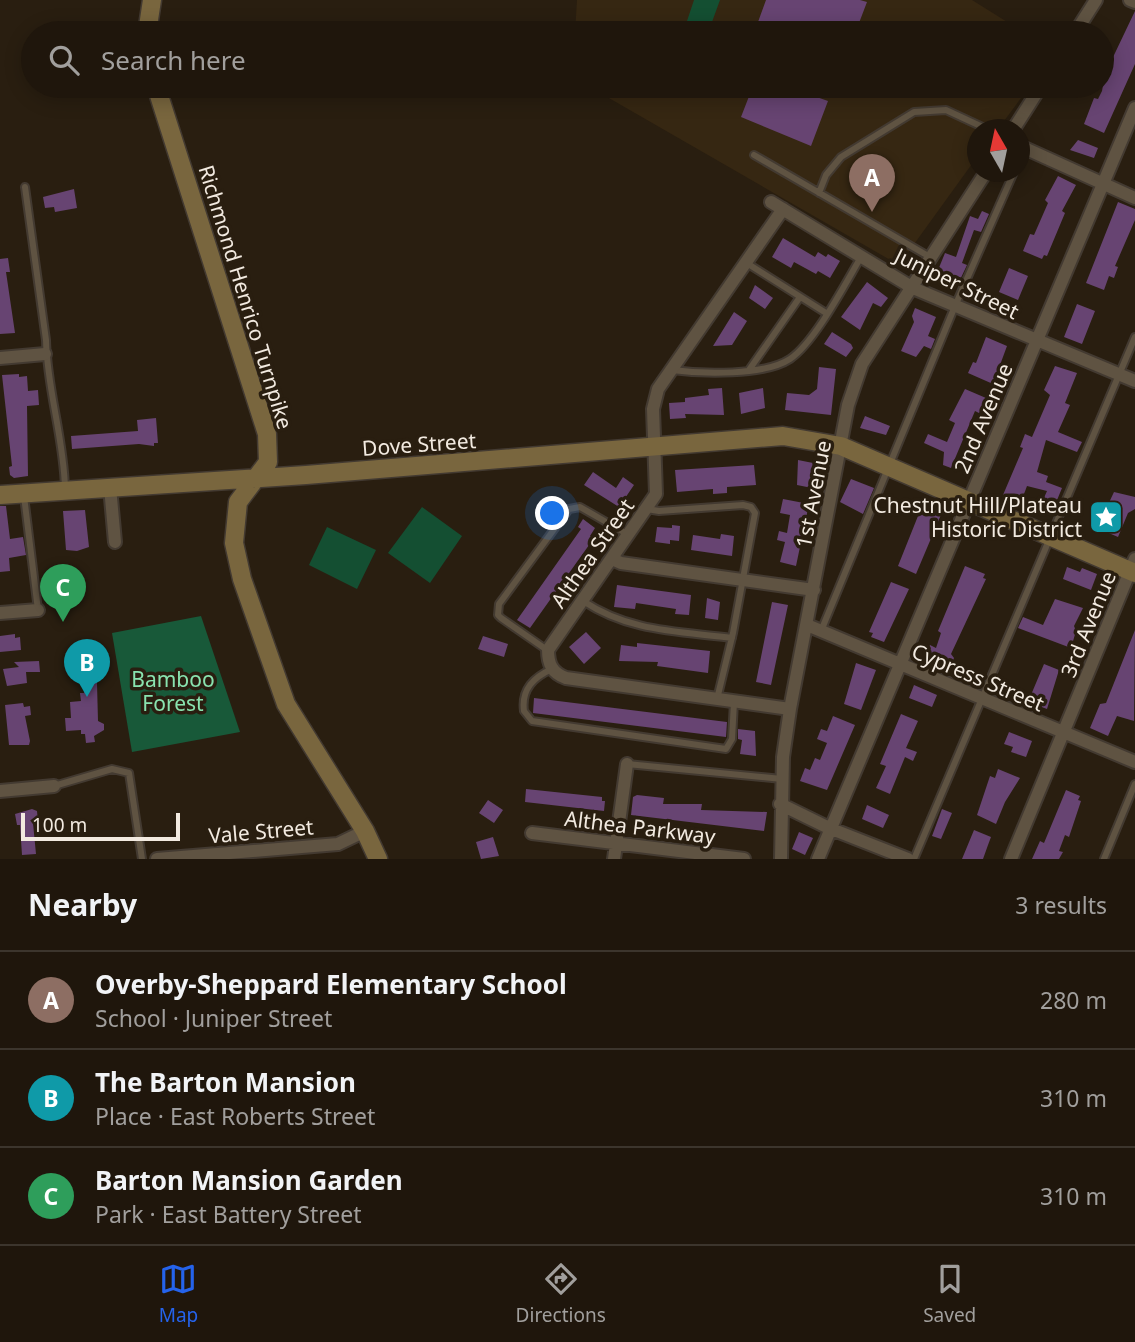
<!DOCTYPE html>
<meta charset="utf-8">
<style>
:root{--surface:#1f160c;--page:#2c231a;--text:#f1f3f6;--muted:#a19f9d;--line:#3c352d;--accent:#2563eb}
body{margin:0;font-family:"Noto Sans",sans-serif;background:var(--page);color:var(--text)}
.compass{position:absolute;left:967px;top:119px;width:63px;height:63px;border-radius:50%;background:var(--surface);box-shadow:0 4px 18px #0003;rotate:351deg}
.scale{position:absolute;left:21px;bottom:18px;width:159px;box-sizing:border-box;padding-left:7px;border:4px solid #f2eae0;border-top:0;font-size:19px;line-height:24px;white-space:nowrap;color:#f2eae0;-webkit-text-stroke:5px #291e10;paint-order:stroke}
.you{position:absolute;left:553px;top:514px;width:24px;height:24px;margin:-18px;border:5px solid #fff;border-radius:50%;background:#1a73e8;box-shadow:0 0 0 10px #1a73e833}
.badge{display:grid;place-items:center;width:46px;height:46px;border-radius:50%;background:var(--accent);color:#fff;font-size:23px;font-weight:700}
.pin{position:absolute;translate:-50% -58px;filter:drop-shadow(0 2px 4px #0008)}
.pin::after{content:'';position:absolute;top:37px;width:24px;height:21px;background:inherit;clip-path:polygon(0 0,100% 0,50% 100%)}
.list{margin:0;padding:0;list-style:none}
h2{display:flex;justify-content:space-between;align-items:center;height:91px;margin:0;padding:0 28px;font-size:30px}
h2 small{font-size:23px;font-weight:400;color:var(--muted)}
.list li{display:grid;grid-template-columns:46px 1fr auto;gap:21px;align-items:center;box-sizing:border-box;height:98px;padding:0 28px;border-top:2px solid var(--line)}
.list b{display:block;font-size:26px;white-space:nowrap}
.list p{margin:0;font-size:23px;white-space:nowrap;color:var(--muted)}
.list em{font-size:23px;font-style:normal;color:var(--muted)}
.icon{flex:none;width:38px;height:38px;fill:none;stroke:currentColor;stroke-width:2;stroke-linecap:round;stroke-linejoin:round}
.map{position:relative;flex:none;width:1135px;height:859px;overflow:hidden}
.search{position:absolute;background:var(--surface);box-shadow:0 4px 18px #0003;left:21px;right:21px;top:21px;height:77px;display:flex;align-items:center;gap:18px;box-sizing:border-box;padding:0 24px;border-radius:38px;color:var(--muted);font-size:26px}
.sheet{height:385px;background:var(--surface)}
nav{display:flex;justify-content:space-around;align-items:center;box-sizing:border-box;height:98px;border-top:2px solid var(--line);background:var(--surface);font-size:19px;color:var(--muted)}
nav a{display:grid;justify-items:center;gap:4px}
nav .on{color:var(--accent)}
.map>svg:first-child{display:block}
</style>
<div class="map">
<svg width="1135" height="859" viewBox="0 0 1135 859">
<rect width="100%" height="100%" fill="#291e10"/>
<path fill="#362712" d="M577,0H972L1025,33H575Z
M588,86H1030L998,129L978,130L977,157L899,265Z"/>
<path fill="#144f32" d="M694,0H720L708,33H683Z
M422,507L462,536L430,583L388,553Z
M327,527L376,550L357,589L309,565Z"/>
<path fill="#185939" d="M201,616L240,732L132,752L112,633Z"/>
<path fill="#674472" d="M766,0H860L867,2L859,23L885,33H754Z
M1135,11V64L1104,133L1084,124L1094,98L1098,99L1102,91L1105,74Z
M753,86H811L808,94L828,101L811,146L741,117Z
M1078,140L1098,148L1094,158L1070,150Z
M1058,176L1076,185L1062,211L1065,213L1047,256L1044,255L1042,259L1023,251L1030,234L1034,235L1048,203L1045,200Z
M74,189L77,208L55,212L54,207L45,208L43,197Z
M1118,202L1135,209V220L1115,266L1118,267L1114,278L1109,276L1104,290L1086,283Z
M982,211L989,214L981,232L974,230L962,263L967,265L958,284L936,275L945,253L956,257L970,216L978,219Z
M783,238L815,257L818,252L826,257L828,254L840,261L830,278L818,271L816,274L794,262L791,268L772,257Z
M8,258L10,272H6L15,333L0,334V259Z
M1009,268L1028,276L1018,300L999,292Z
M867,282L888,298L881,307L873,303L860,330L841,317Z
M755,285L773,298L765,309L749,298Z
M1077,304L1095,311L1082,344L1064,337Z
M915,308L936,317L928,336L935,339L931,349L924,346L916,357L901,351L914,322L912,316Z
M734,312L747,321L732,345L713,346Z
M832,332L851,344L853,348L846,357L824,344Z
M986,337L1007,346L993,384L968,373L973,362L976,363Z
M1055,366L1077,373L1065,403L1070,405L1058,432L1082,442L1077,452L1046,440L1037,472L1048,476L1046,482L1062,488L1055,505L1043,500L1047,491L1027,486L1021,502L1003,495L1023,448L1020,447L1025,434L1032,437L1050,395L1044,390Z
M819,367L836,369L831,415L785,410L787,393L809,395L817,389Z
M19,374V377L27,376L28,391L38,390L39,405L27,406L28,476L14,478L10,475L9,467L12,466L2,375Z
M722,388L724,415L685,414L686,418L670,419L669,403L685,402V398L709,395L708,389Z
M763,388L765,408L741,414L739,393Z
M965,389L986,398L979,413L975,411L951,468L943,465L944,452L924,443L928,434L947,442L955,423L949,420Z
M865,416L890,426L886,435L860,428Z
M156,418L158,443H154V446L139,444L72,449L71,436L138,431L137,420Z
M798,460L813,463L811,473H815L812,488L797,485Z
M754,465L756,485L727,487V493L713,494V489L677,492L675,470Z
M593,472L616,488L623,477L634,485L619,507L584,485Z
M851,479L874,488L863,514L840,502Z
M1114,492L1135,497V509L1128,513L1118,537L1097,528Z
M783,499L809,504L796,566L780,562L785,542L777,540L779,531L787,533L790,515L780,513Z
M924,501L943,510L916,574L898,566Z
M0,506H6L10,539L23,537L26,555L9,558L10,571L0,572Z
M85,510L89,547L77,551L66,550L63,511Z
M583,519L595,528L590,536L594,538L530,628L517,620L581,529L578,527Z
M672,525L680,526L679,541L670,540V544L655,542L657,527L672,528Z
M721,534L734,536L732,556L691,550L693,535L720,539Z
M965,566L985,574L983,578L986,579L951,654L954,658L950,668L925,658L930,645L936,648L941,633L938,631Z
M1067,567L1080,572L1082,568L1097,574L1091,590L1063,579Z
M891,582L909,589L884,642L871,637L873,633L869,632Z
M617,585L691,595L689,615L675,614L676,609L636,603L635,609L614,607Z
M707,598L720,602L718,620L705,618Z
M1055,599L1083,608L1074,626L1076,631L1071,648L1018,628L1023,617L1043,625Z
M772,602L788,605L771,685L756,682Z
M1135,630L1134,721L1117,716L1108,736L1090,728L1100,704L1106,703Z
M586,632L601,648L584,664L569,647Z
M15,634V638L20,637L21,650L0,652V636Z
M483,636L508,644L504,657L478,649Z
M637,643L710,651L708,673L657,666L658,662L619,661L621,645L637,647Z
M96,646L98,721L104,724V730L94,736L95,742L86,743L85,734H81V730L66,731L65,718H71L70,702L81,701L80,693H84L81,647Z
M39,661L40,672H26L27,683L7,686L3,669L19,667L14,662Z
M856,663L876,670L861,710L844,704Z
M1044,664L1059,670L1047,709L1028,702Z
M914,685L937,695L932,707L909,698Z
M534,698L727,722L726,737L533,713Z
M23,703L24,707L30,706L31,715L25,716L30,741L29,745H9L5,705Z
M901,714L918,721L906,748L917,752L913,761L905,757L890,794L876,788L886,766L880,764Z
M833,716L855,725L827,790L800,781L805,768L810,770L815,758L820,760L827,743L817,739L821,729L827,731Z
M738,729L755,731L756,756L740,754L742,740L738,739Z
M1009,732L1032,741L1026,757L1011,752L1013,747L1004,744Z
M998,769L1020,778L1005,802L996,824L977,815L990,776L995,778Z
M526,789L602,797V801H605L604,811L525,802Z
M1066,790L1080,796L1078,800L1081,801L1069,837L1065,835L1059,851L1063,852L1059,859H1032L1040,841L1044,843Z
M637,795L664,798L663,804H702L701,810L767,812L764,831L631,815L633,797Z
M488,800L503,810L494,823L479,813Z
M867,805L889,815L883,828L862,819Z
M32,809L37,811L38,822L33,823L36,854L22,855L20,825H17L15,814Z
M942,809L952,813L941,839L932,836Z
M974,830L991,837L988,845L983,859H962Z
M799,832L813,838L805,855L792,849Z
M493,837L499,856L481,859L476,842Z"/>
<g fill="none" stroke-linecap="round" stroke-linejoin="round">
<g stroke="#433a31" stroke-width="10">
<path id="lane" d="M754,155L930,257
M25,187L46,340C47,390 64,438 65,489
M819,193L826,175L841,157L914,112L946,110L989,130
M745,262L826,313
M672,370C702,374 764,376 790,359C815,342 845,284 861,257
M749,370L800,297
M24,496L38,610
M647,509L659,511L743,505L751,507L755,513L733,633L717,699
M583,601C630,632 677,631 732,638
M821,631L955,306L1014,172
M547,650L501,618L498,615L499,604L569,509L580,507L627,534
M552,669C534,677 521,689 524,711L532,721L726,749L732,739L734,702
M627,764L782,779
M54,786L112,769L129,773L142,859
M914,859L1135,337
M1104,859L1135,784"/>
</g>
<g stroke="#433a31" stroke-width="16">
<path id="street" d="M1130,0L1135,2
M1075,33L1096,0
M1013,130L1041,86
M1020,146L1135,198
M771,202L913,288L1135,381
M783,209L658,389L653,409L656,494L548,650C548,664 552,673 566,678L790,709
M0,358L45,354
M110,487L115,542
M612,559L621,563L814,590
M0,613L38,610
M807,625L1135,762
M0,791L54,786
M780,804L829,828L908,859
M532,833L744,859
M157,859L338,844L365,831
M614,859L627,764
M781,859L783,757L790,709L848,405L862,364L986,172
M818,859L1135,108
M1011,859L1135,559"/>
</g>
<g stroke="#433a31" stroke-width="21">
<path id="secondary" d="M147,33L152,0
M156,86L267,434L268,462L238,502L234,543L242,579L286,704L365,831L378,859
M0,495L306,475L783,436L841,446L1135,573"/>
</g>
<use href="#lane" stroke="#5f5342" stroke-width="6"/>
<use href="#street" stroke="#5f5342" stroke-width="12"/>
<use href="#secondary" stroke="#79663e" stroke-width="18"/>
</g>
<defs>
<g id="sight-square" transform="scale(1.75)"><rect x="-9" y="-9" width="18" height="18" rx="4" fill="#0f9aa8" stroke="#291e10"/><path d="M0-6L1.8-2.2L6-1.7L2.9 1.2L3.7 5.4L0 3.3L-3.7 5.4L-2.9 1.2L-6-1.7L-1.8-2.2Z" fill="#fff"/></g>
</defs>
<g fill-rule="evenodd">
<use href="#sight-square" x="1106" y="517"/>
</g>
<g text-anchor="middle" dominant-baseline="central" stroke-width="7" stroke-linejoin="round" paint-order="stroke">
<g font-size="21" fill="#f2eae0" stroke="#291e10">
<text transform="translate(957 283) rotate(26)">Juniper Street</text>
<text transform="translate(246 297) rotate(73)">Richmond Henrico Turnpike</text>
<text transform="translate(983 418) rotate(-67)">2nd Avenue</text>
<text transform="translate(419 444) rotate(-4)">Dove Street</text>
<text transform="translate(813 494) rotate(-79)">1st Avenue</text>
<text transform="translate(592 553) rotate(-55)">Althea Street</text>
<text transform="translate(1088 624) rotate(-68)">3rd Avenue</text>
<text transform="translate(978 677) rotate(23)">Cypress Street</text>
<text transform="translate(640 827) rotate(7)">Althea Parkway</text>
<text transform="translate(261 831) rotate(-5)">Vale Street</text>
</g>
<g font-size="21" fill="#f2eae0" stroke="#291e10" text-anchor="end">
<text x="1082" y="505">Chestnut Hill/Plateau<tspan x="1082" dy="24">Historic District</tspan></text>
</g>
<g font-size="21" fill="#89e3af" stroke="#291e10">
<text x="173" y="679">Bamboo<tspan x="173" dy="24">Forest</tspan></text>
</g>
</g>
</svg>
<svg class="compass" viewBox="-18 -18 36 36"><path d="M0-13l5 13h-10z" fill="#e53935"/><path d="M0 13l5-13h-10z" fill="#a19f9d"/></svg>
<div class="scale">100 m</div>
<div class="you"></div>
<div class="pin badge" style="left:872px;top:212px;background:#8d6e63">A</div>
<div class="pin badge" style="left:87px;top:697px;background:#0f9aa8">B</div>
<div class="pin badge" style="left:63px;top:622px;background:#2e9e5b">C</div>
<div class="search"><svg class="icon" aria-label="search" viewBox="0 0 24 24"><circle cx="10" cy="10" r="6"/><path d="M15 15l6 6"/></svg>Search here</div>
</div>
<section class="sheet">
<h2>Nearby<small>3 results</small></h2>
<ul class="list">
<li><span class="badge" style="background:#8d6e63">A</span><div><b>Overby-Sheppard Elementary School</b><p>School · Juniper Street</p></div><em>280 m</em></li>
<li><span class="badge" style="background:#0f9aa8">B</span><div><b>The Barton Mansion</b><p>Place · East Roberts Street</p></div><em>310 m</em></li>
<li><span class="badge" style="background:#2e9e5b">C</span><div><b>Barton Mansion Garden</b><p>Park · East Battery Street</p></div><em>310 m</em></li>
</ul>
</section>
<nav>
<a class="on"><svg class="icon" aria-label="map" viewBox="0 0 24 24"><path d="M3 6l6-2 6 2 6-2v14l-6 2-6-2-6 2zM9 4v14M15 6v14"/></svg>Map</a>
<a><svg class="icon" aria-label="directions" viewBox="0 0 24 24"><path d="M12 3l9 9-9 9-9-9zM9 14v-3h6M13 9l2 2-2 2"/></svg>Directions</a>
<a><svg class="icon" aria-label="saved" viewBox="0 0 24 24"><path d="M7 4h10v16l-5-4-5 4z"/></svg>Saved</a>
</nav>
